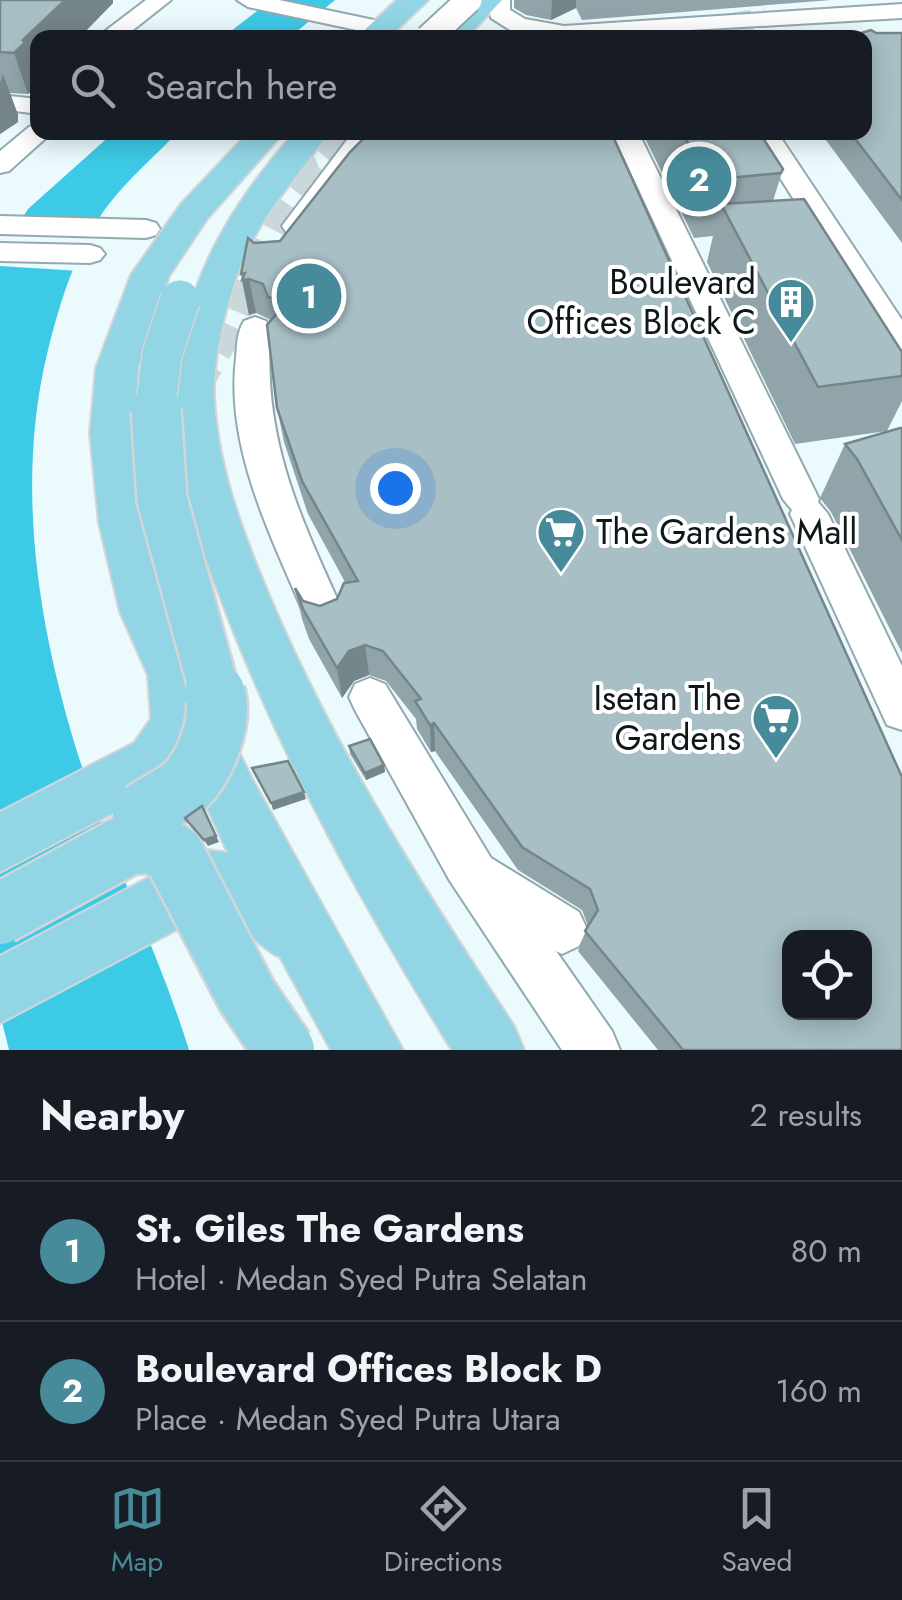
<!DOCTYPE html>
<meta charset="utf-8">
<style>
:root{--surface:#171b24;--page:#20242c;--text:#f1f3f6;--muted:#9ea1a6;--line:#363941;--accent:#478a9a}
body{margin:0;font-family:Jost,sans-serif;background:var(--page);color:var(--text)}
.controls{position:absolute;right:30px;bottom:30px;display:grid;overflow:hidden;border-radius:20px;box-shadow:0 5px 25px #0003}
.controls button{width:90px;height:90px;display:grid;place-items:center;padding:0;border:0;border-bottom:2px solid var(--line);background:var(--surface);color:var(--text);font:50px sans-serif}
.you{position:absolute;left:395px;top:488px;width:35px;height:35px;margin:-25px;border:8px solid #fff;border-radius:50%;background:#1a73e8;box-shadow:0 0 0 15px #1a73e833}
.badge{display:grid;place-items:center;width:65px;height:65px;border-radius:50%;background:var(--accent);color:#fff;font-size:32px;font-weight:700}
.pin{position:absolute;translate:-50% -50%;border:5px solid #fff;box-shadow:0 2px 10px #0006}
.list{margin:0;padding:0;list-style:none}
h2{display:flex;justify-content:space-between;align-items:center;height:130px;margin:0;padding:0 40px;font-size:42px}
h2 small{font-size:32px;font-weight:400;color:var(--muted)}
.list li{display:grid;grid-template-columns:65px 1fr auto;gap:30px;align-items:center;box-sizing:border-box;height:140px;padding:0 40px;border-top:2px solid var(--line)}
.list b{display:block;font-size:38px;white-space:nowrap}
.list p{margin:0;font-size:32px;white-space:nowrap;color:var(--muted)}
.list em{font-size:32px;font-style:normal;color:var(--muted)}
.icon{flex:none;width:55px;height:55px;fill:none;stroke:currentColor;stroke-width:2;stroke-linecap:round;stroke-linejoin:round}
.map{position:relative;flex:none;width:902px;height:1050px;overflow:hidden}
.search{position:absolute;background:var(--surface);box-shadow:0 5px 25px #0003;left:30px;right:30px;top:30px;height:110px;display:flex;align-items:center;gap:25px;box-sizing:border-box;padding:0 35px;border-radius:20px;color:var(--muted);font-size:38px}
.sheet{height:410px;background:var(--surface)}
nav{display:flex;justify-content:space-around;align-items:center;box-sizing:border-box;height:140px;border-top:2px solid var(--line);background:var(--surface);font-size:28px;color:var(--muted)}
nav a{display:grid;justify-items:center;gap:5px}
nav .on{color:var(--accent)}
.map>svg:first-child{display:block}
</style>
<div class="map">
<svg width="902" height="1050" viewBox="0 0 902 1050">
<rect width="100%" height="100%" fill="#ebfafd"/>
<path fill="#3dcae7" d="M271,0H335L290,37L222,38Z
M113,133H177C155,156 129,178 109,204C78,244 60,301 48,350C14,487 39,634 82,767C113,863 159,953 189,1050H9L0,1014V252L28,209Z"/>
<path fill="#ebfafd" d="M18,216L106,220L80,271L0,266V242Z"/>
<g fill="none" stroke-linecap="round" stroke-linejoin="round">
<path stroke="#cad8db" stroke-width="25" stroke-dasharray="25 12" stroke-linecap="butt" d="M655,38L765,20
M300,184L345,132"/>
<path stroke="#cad8db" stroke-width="30" stroke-dasharray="30 15" stroke-linecap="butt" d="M194,391C206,368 221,345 232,321C253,271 266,224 302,182"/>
<path stroke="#cad8db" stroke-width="31" stroke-dasharray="31 15" stroke-linecap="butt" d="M284,166L337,138"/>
<g stroke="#92a9af" stroke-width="4">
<path id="minor" d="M146,0H171L123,38H96Z
M237,0H279L388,23L391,28L380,35L248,7Z
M488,0H510V10L525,19L564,26L902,4V18L550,38L510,30L491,18Z
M0,95L38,99V114L0,109Z
M38,124V132H51L47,137L9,171L0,173V151L29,127Z
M353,132H380L306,232H286L282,226Z
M612,132H638L819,499L818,502L828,514L902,666V730L887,725L790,514L792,510L783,499Z
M751,132H777L902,320V356L891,353Z
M0,216L146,220L156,223L160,229L156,235L146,238L0,234Z
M0,243L90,245L100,248L105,254L100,260L90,263L0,261Z
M255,317L266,321L271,328C261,438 301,519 345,616L339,628L325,633L311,628L305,616C271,536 225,447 236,358C237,345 237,332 244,321Z
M370,678L385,684L491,858L579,912L587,929L579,946L562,954L556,951L612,1031L620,1050H562L450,881L355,710L349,697L355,684Z"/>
</g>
<g stroke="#d4d5d6" stroke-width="4">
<path id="major" d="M397,0H428L388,38H356Z
M472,0H502L466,38H435Z
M249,132H284L207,219L169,276L138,368L134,434L147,523L170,612L253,781L403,1050H331L280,957C254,946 239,915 212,911L0,1023V956L186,858L208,850L228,853L186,761L174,781L0,872V812L134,743L151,719L148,675L120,612L99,523L90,434L96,368L131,275L181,204Z
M295,132H329C295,181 255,220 236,278C224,313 213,359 214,397C217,465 242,531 268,593C333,747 422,887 514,1026L524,1050H452C363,906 281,758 221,599C196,534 171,465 172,394C172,379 177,364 179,349C196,263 237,198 295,132Z"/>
</g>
<use href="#minor" fill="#fff" fill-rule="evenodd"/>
<use href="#major" fill="#92d6e5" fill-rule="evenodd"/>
<g stroke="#92a9af" stroke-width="29" stroke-linecap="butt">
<path id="minor-bridge" d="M428,38L469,0"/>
</g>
<g stroke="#d4d5d6" stroke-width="42" stroke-linecap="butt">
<path id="major-bridge-far2" d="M155,412L162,355L180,300"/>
</g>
<g stroke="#d4d5d6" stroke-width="54" stroke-linecap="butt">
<path id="major-bridge-far1" d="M156,410L162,499L216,697"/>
</g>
<g stroke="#d4d5d6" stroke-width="65" stroke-linecap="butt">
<path id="major-bridge" d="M143,813C156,804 173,796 185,786C205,767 223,721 215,694
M0,914L127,845L153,842L174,855L247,996L284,1050"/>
</g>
<use href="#minor-bridge" stroke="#fff" stroke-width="25"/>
<use href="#major-bridge-far2" stroke="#92d6e5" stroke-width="39"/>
<use href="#major-bridge-far1" stroke="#92d6e5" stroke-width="49"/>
<use href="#major-bridge" stroke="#92d6e5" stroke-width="60"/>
</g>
<path fill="#90a4a9" d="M0,0L113,3L79,38H38V85L28,94L10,93L18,115V122L0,134Z
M514,0H831L582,20L576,8L551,20L526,15L514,8Z
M876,33H902V243L820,132H864Z
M642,132H759L783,169L773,201L902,352V401L887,431L795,444L707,262L713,236L694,238Z
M248,238L902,1050H658L578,951L588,926L582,910L518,870L435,751L431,752L417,729L416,719L386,681L369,675L354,681L342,698L309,639L302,619L295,588L303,601L320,606L337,599L345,582L308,514L284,442L277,408L270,321L269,319L256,313L249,315L242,280L241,274Z
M902,428V653L831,512L820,498L845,444Z
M349,746L384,765L385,772L366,780L350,754Z"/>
<path fill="#75868a" d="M65,0H113V3L79,38H38V85L28,94L14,53L22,41Z
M552,0H576V8L551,20Z
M3,74L18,115V122L0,134V83Z
M249,279L256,313L249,315L242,280Z
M365,645L369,675L354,681L342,698L337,668L349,651Z
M434,723L435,751L431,752L430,725Z
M384,765L385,772L366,780L365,773Z
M304,792L306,799L273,810L271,803Z
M202,806L219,842L208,846L204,840Z"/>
<path fill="#a7bfc5" stroke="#75868a" stroke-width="2.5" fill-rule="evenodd" d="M0,0H65L22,41L29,39L14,53L0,52Z
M871,30L876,33H902V200L850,132H864V38H844Z
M370,132H611L902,777V1050H683L585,931L598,910L590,889L522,847L434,723L430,725L415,701L421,699L383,651L365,645L349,651L337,668L303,609L295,588L303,601L320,606L337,599L344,583L358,581L302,481L277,408L267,325L288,301L268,297L263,284L249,279L242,280L245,273L241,274L248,238L254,243L280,241L350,152ZM790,938H864V1012H790Z
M682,132H759L783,169L781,173L708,180Z
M804,199L902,352V376L818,387L721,204Z
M900,428H902V540L857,459L845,444Z
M370,739L384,765L365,773L349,746Z
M288,761L304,792L271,803L252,768Z
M202,806L216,836L204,840L185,818Z"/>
<defs>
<g id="building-pin" transform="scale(2.5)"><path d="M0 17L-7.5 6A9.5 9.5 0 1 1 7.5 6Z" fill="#478a9a" stroke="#fff"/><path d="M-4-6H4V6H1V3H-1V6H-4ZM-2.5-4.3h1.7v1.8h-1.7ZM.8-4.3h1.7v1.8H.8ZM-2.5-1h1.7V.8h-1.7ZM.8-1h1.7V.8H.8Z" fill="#fff"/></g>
<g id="supermarket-pin" transform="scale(2.5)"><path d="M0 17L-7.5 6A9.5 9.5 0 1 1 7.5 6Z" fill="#478a9a" stroke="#fff"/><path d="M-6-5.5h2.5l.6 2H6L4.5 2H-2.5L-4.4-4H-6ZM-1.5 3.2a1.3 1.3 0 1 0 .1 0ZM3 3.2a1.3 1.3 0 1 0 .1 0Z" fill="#fff"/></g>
</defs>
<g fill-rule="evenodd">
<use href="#building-pin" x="791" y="302"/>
<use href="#supermarket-pin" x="561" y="532"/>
<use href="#supermarket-pin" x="776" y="718"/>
</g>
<g text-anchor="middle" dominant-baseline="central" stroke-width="8" stroke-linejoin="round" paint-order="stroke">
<g font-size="35" fill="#0e1719" stroke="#fff" text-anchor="end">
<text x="756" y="282">Boulevard<tspan x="756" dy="40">Offices Block C</tspan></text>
<text x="596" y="532" text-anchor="start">The Gardens Mall</text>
<text x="741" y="698">Isetan The<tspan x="741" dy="40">Gardens</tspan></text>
</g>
</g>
</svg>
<div class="controls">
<button><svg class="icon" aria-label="locate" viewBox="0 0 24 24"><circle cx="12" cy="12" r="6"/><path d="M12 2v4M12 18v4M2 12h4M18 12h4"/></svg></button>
</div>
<div class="you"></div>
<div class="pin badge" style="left:309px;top:296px">1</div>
<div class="pin badge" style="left:699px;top:179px">2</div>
<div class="search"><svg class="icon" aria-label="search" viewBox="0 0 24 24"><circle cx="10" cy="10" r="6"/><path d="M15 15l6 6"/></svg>Search here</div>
</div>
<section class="sheet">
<h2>Nearby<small>2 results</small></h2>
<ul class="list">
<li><span class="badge">1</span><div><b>St. Giles The Gardens</b><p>Hotel · Medan Syed Putra Selatan</p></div><em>80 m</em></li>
<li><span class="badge">2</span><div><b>Boulevard Offices Block D</b><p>Place · Medan Syed Putra Utara</p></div><em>160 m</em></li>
</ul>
</section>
<nav>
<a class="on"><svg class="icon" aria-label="map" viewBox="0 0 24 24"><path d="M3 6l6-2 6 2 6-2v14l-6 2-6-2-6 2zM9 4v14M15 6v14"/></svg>Map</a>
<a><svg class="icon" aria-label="directions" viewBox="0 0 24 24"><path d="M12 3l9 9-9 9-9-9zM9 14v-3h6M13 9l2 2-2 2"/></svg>Directions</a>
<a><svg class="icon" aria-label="saved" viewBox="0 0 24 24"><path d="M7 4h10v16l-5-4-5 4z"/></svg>Saved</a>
</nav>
